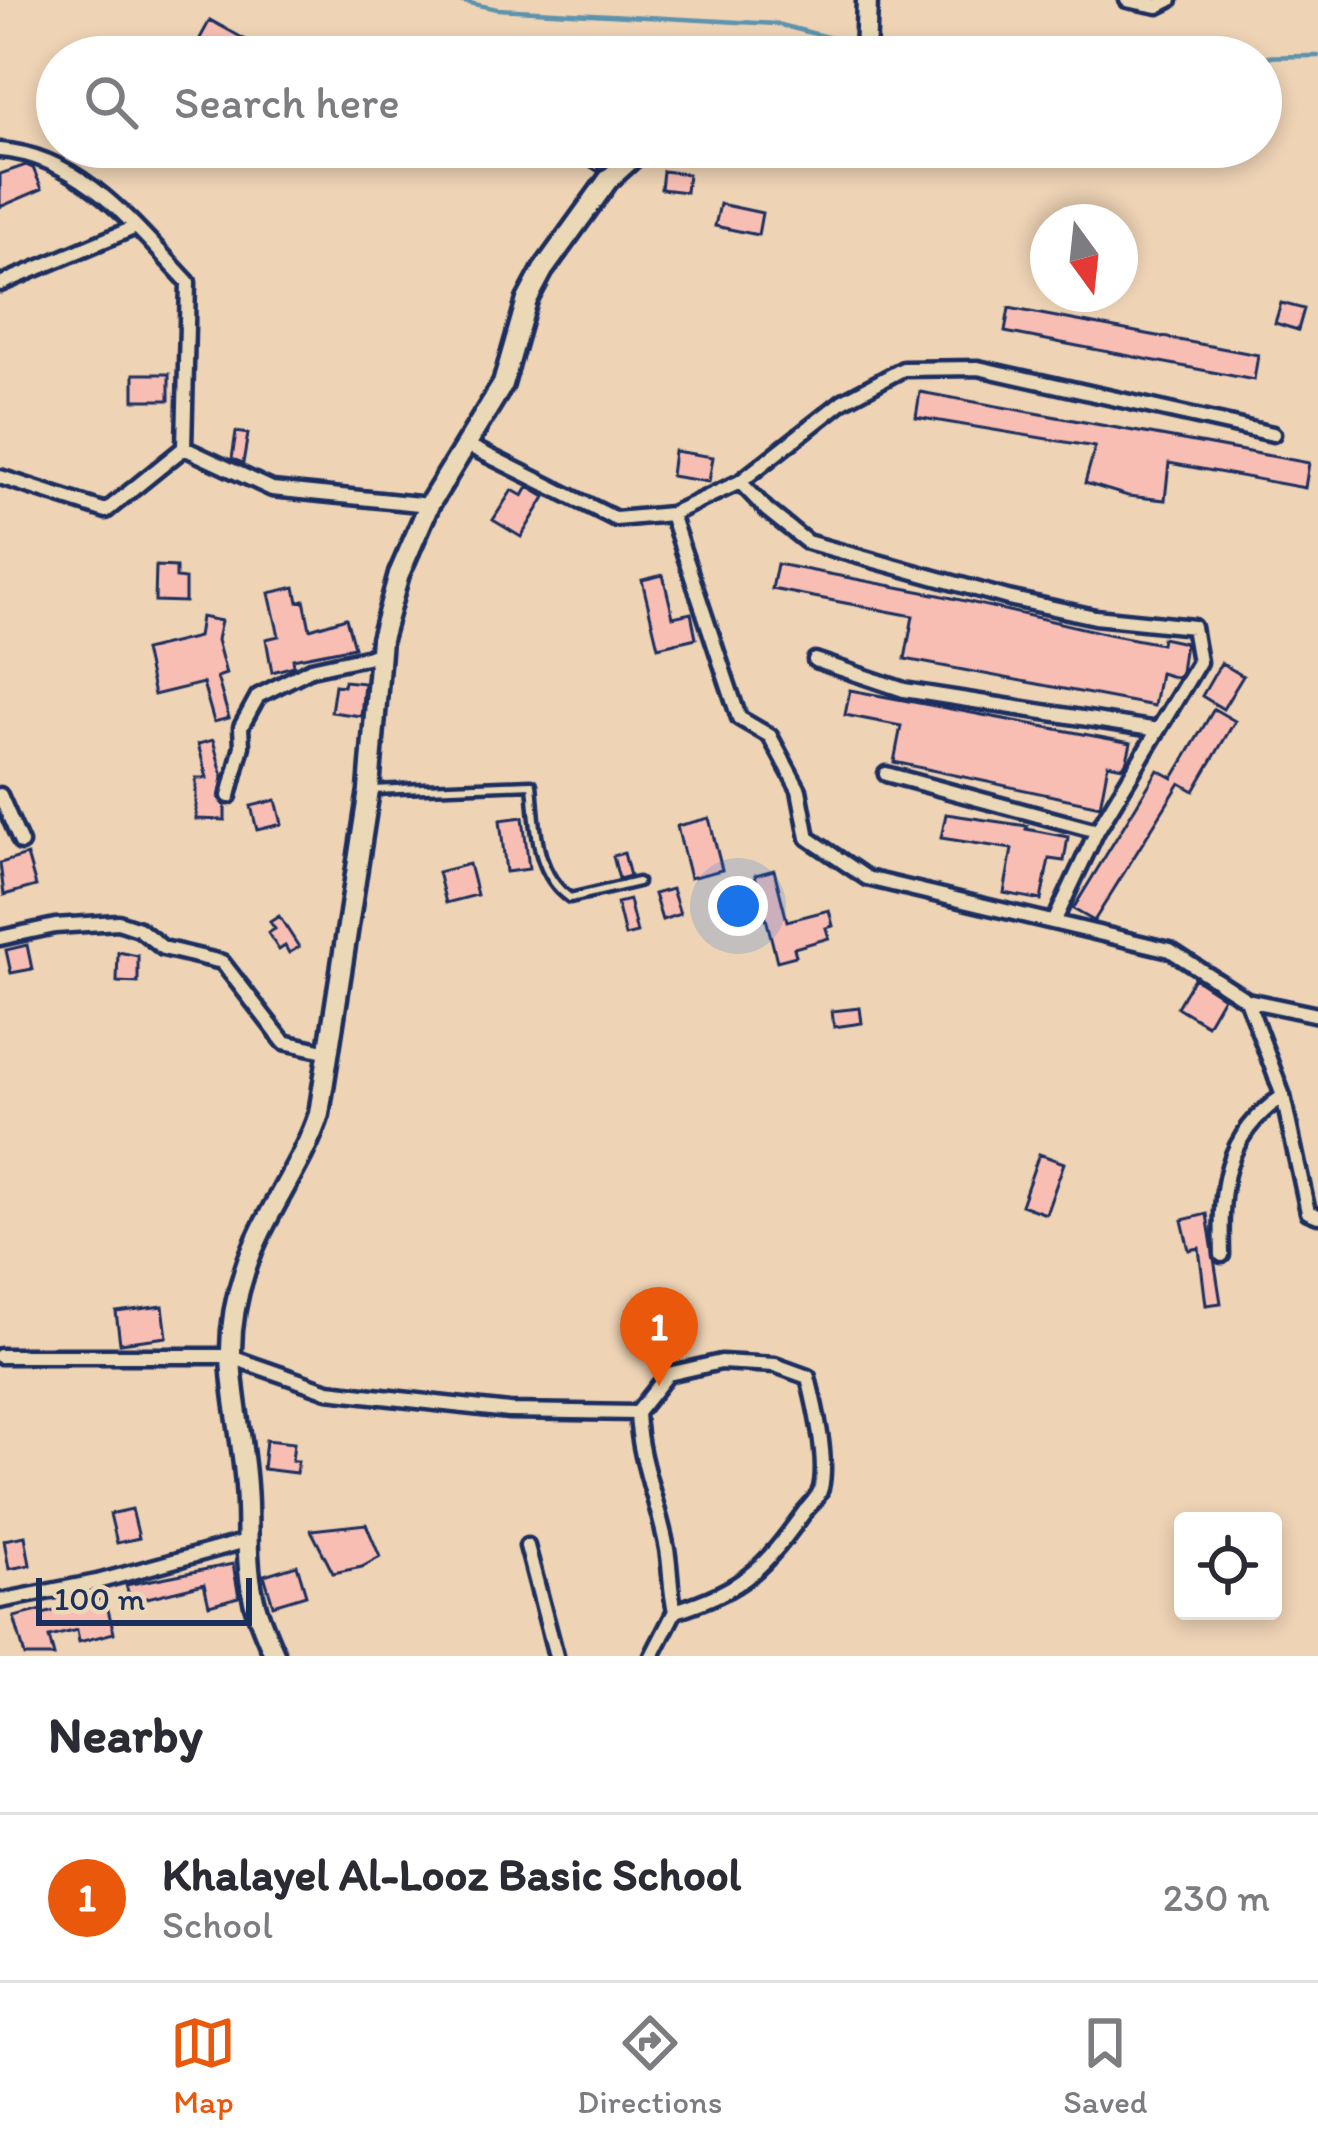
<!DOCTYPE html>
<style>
:root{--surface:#fff;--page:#f2f2f3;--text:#2b2b33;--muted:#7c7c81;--line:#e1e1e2;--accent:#ea580c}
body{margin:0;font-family:Itim,sans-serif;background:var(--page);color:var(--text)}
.controls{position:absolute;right:36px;bottom:36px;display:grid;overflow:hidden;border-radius:12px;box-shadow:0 6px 18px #0003}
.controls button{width:108px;height:108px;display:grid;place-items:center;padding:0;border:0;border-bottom:3px solid var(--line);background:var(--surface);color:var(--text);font:60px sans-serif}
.compass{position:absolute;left:1030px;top:204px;width:108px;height:108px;border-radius:50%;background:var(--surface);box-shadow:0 6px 18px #0003;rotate:165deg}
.scale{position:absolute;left:36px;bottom:30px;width:216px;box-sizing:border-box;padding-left:12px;border:6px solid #1b2f5e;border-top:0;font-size:33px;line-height:42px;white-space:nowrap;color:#1b2f5e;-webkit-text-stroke:9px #ebd8b6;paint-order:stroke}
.you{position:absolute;left:738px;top:906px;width:42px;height:42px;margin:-30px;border:9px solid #fff;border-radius:50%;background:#1a73e8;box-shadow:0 0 0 18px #1a73e833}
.badge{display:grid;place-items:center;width:78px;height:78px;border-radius:50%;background:var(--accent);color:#fff;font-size:39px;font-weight:700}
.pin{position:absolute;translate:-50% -99px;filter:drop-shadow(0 3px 6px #0008)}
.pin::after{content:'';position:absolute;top:63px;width:42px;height:36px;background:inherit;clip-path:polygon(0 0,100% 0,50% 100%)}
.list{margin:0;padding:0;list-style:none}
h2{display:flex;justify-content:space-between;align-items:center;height:156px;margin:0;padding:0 48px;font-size:51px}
h2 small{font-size:39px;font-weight:400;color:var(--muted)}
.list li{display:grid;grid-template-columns:78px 1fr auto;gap:36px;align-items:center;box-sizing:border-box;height:168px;padding:0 48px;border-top:3px solid var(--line)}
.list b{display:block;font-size:45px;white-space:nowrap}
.list p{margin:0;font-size:39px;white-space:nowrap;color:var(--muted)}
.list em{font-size:39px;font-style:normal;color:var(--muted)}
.icon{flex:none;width:66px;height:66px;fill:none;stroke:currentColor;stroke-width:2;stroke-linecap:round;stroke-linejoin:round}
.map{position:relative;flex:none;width:1318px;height:1656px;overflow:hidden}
.search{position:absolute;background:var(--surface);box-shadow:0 6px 18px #0003;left:36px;right:36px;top:36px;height:132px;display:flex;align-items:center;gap:30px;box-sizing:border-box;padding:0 42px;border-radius:66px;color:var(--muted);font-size:45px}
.sheet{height:324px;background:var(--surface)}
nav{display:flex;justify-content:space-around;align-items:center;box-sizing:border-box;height:168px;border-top:3px solid var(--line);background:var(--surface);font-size:33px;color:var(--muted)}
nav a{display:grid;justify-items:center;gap:6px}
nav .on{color:var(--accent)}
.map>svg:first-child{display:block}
</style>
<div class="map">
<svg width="1318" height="1656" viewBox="0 0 1318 1656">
<rect width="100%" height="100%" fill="#eed3b5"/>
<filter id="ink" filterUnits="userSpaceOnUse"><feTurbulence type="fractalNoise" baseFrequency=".00833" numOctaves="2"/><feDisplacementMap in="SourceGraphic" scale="24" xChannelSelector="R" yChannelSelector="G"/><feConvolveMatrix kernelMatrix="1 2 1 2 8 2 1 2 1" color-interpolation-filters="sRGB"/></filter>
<g filter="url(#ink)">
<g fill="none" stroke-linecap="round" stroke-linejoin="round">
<path stroke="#5c93af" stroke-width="4.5" d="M455,0L497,9L777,24L854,44
M879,51L901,57
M936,57L971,41L1027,57
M1224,57L1318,56"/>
</g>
<path fill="#f9beb3" stroke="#1b2f5e" stroke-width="3" d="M210,20L248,41L239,57H227L198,42Z
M581,147H614L597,171L575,157Z
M26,165L33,168L42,189L0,207V174Z
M663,171L688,174L686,192L661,189Z
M720,204L762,213L758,235L715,226Z
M1281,303L1304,309L1298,330L1275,323Z
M1009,308L1258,355L1254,380L1005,332Z
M134,374H169V400H134Z
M920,392L1309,463L1305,488L1169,463L1165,500L1128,496L1085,483L1095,447L916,417Z
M236,432L248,434L243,463L232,459Z
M674,451L713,457L709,482L671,476Z
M528,487L545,497L521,537L493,520L512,490L523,496Z
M777,564L939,595L1108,634L1161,644L1162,638L1185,643L1181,672L1177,678L1160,673L1154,706L905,659L913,616L772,589Z
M156,566L176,567V578L185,579V602L155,601Z
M663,575L673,617L691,613L696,638L658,647L642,580Z
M295,587L298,602L304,600L310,629L346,618L354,647L293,659L294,666L272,672L266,639L279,636L269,593Z
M201,617L221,621L217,640L226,674L217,677L229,718L214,722L203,683L154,695L144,650L198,637Z
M1221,663L1243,676L1223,709L1202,696Z
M344,681L364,683L361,716L331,712L335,685L343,686Z
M850,690L1131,743L1127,760L1123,767L1108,764L1100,806L894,762L901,726L845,715Z
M1214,709L1235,721L1194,791L1180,783L1094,921L1073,909L1158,770L1173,778Z
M213,740L223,777L219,798L225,806V820L196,819V778H207L198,744Z
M276,800L282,824L257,830L251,806Z
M946,814L1027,826L1026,829L1068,837L1064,861L1049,859L1041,900L1004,893L1012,849L941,838Z
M523,817L529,869L506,872L500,820Z
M709,818L722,870L690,878L677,826Z
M624,853L630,876L619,879L613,856Z
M27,855L36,886L4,895L0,863Z
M469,864L477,895L446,903L438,872Z
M774,870L787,921L829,910L833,926L826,928L829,938L794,948L796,956L777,961L755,875Z
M672,889L680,914L662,920L654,894Z
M629,900L637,933L625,936L617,903Z
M279,916L299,947L289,953L285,946L279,950L268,933L275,929L270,922Z
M27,945L32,969L11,973L6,950Z
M118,952L138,956V983L117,982Z
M1194,978L1223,997L1207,1025L1177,1007Z
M860,1008L862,1023L834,1027L832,1011Z
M1039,1154L1064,1163L1046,1214L1021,1205Z
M1207,1214L1221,1303L1206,1305L1199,1248L1189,1250L1182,1220Z
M163,1306L167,1337L120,1343L116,1312Z
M266,1440L294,1443L292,1461H298L296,1473L263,1469Z
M132,1509L139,1538L117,1543L110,1514Z
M366,1524L380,1557L362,1567L333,1573L311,1530Z
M25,1536L30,1565L9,1569L4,1540Z
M233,1564L239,1597L209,1605L204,1584L131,1602L126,1585Z
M297,1565L306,1595L273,1605L264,1575Z
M105,1598L114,1633L79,1642L77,1630L49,1637L54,1656H25L14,1617L42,1610L43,1614Z"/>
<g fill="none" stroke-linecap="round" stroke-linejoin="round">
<g stroke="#1b2f5e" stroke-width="15">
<path id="lane" d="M372,790L532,784C536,825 534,873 570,898L638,882"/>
</g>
<g stroke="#1b2f5e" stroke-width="21">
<path id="street" d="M1127,0L1158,6L1170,0
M0,150C81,156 135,226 188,282L184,448
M0,284L136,227
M467,445L616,519L671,514L740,482L843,401L903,369L978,368L1273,434
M0,477L106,511L184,448L272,489L429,505
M740,482L767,510L807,542L1008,598L1095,617L1193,627L1199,662L1097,831L1055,920
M671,514L739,718L770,736L799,790L808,838L867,878L1170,950L1247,1000L1318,1015
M815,660L904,690L1158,730
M886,774L1097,831
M0,795L21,843
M229,796L242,746L241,727L258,696L311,669L380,654
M0,938L55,926L118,922L139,929L163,948L222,962L284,1042L329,1052
M1283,1096L1308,1212L1318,1216
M1222,1255C1220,1188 1223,1136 1283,1096L1247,1000
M0,1356H228L328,1391L509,1411L637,1413
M527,1546L556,1656
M0,1601L97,1582L246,1541
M652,1656L675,1611C669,1588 671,1566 666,1544C657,1499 639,1460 637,1413L668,1374L721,1362L775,1365L808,1377C815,1405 828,1459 821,1488C819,1497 811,1504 805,1511C763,1569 745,1589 675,1611"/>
</g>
<g stroke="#1b2f5e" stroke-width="27">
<path id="secondary" d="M865,57L867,0
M275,1656C267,1637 257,1616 253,1596C245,1559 249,1523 246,1486C240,1402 216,1357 245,1270C263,1214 301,1169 319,1114L369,790L381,639L399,574L429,505L503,384L527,300L543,270L608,180L644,147"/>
</g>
<use href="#lane" stroke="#ebd8b6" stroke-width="6"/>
<use href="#street" stroke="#ebd8b6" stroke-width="12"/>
<use href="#secondary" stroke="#ebd8b6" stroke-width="18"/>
</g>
</g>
</svg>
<div class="controls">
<button><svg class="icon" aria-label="locate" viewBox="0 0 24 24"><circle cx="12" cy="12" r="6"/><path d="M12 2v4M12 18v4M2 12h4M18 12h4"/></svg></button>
</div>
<svg class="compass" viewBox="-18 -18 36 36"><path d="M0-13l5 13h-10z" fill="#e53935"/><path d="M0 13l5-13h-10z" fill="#7c7c81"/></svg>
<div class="scale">100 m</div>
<div class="you"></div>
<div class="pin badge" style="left:659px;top:1386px">1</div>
<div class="search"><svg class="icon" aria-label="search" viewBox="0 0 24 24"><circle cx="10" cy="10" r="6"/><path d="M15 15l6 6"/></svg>Search here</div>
</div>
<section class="sheet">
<h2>Nearby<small></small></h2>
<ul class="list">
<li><span class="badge">1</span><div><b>Khalayel Al-Looz Basic School</b><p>School</p></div><em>230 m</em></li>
</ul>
</section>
<nav>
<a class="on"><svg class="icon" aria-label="map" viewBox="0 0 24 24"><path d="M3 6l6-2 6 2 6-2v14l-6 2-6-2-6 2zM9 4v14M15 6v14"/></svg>Map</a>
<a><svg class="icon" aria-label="directions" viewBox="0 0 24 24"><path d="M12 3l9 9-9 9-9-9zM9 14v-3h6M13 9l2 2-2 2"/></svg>Directions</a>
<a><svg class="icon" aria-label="saved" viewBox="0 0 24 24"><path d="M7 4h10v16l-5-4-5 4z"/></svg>Saved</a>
</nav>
